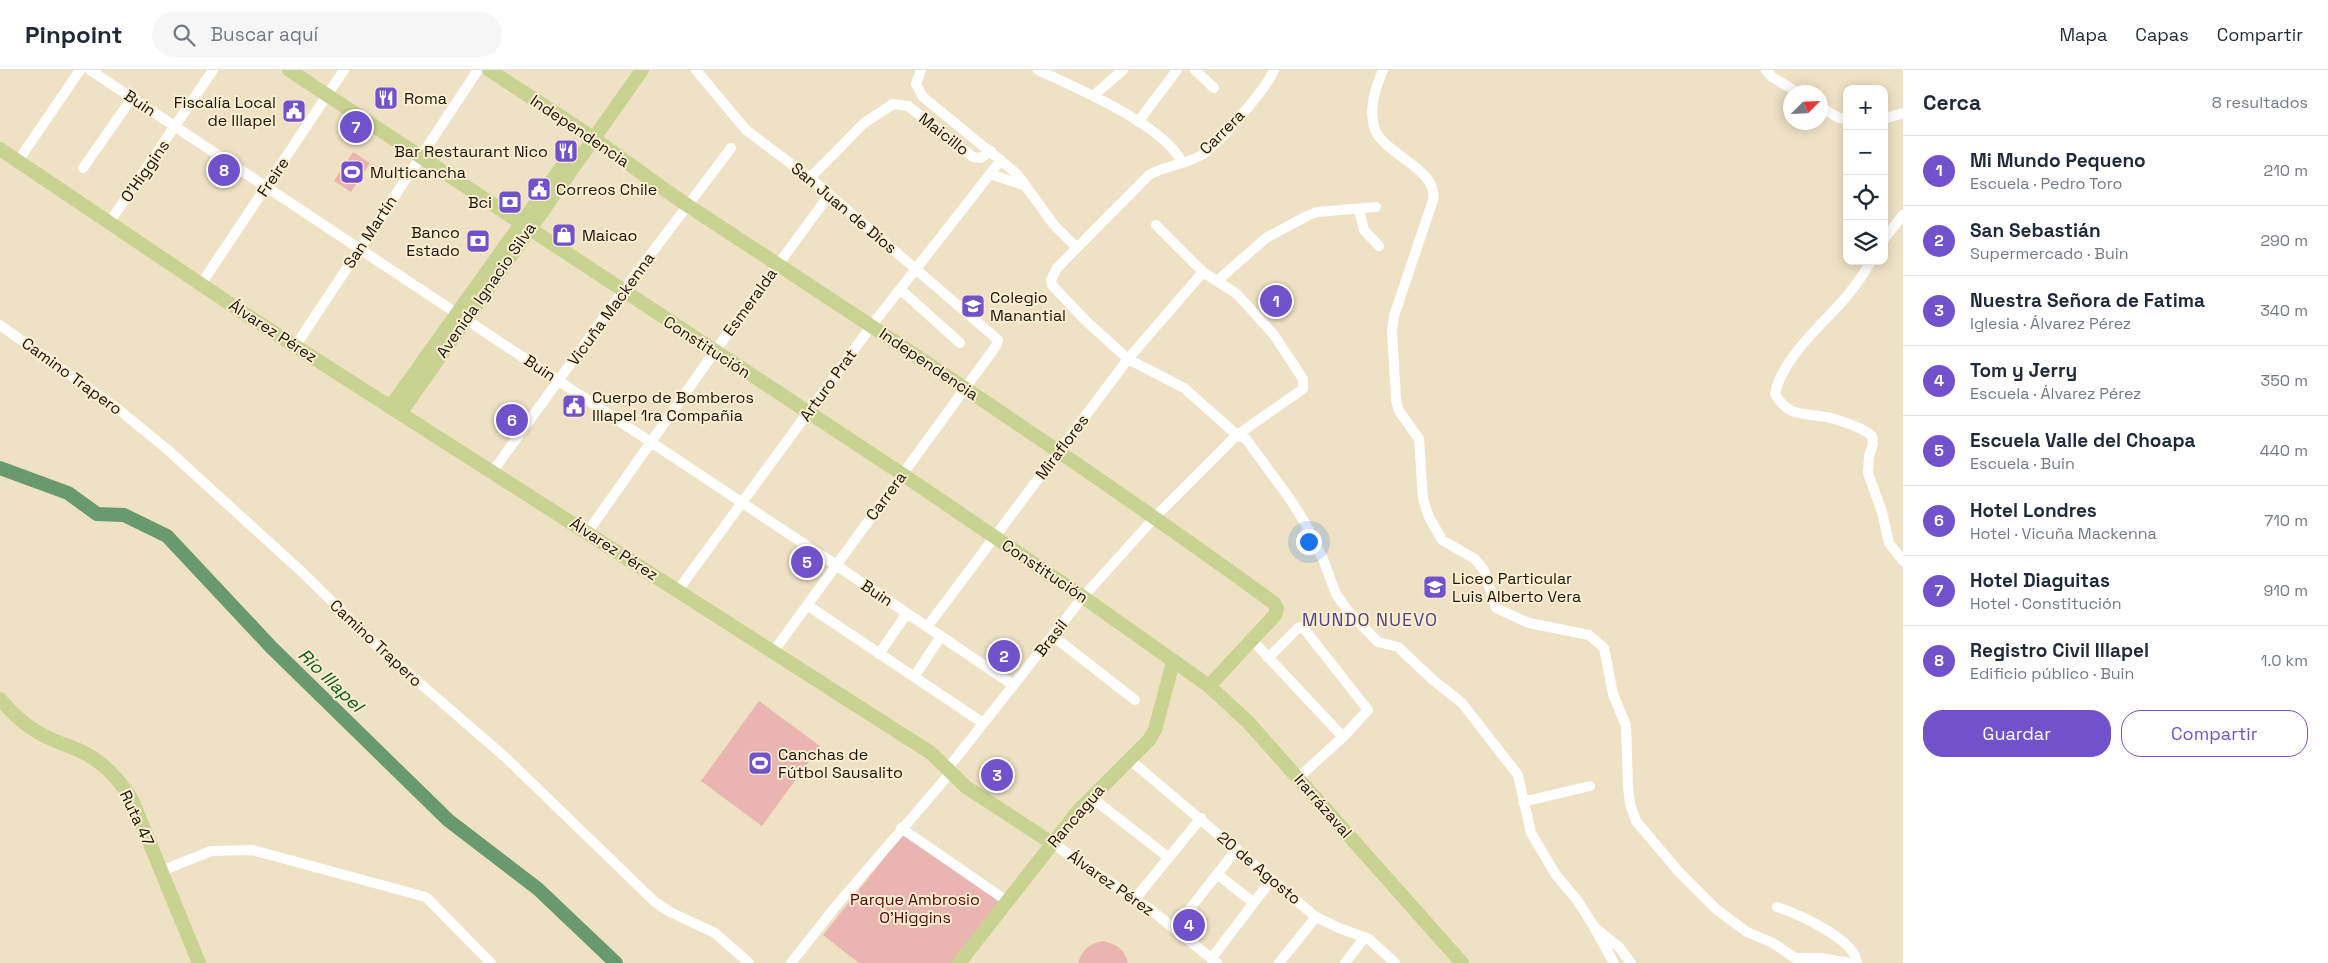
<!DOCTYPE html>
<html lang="es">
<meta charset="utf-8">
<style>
:root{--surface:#fff;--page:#f6f6f7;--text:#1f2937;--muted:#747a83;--line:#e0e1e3;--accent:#7252cb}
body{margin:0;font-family:"Space Grotesk",sans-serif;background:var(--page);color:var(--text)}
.controls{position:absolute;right:15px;top:15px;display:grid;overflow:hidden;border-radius:10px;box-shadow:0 2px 12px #0003}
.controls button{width:45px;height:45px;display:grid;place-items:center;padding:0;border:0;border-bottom:1px solid var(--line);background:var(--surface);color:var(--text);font:25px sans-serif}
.compass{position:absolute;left:1783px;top:15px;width:45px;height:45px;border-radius:50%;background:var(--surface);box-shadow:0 2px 12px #0003;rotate:66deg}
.you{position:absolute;left:1308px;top:471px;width:18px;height:18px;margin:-12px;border:4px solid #fff;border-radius:50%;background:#1a73e8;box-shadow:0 0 0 8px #1a73e833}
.badge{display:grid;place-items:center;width:32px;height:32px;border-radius:50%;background:var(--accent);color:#fff;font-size:16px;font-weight:700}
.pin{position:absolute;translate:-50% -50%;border:2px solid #fff;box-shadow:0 1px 5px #0006}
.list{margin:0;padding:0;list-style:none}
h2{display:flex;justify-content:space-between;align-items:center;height:65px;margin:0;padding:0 20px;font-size:21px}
h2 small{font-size:16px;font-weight:400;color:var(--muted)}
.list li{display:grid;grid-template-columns:32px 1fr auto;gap:15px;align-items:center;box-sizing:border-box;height:70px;padding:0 20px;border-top:1px solid var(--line)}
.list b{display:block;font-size:19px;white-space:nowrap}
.list p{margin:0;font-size:16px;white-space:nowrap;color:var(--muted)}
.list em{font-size:16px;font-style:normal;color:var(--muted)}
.actions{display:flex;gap:10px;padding:15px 20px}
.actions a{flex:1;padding:11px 0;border:1px solid var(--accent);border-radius:20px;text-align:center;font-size:18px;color:var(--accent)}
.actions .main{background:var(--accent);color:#fff}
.icon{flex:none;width:28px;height:28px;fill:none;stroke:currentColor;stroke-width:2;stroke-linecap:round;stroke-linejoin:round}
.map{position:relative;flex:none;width:1903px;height:893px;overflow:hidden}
header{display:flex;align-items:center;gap:30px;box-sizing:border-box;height:70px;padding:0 25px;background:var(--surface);border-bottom:1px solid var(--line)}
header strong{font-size:24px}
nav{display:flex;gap:28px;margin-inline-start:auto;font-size:18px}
.search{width:350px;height:45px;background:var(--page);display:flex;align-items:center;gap:12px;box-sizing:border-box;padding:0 18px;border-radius:28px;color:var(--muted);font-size:19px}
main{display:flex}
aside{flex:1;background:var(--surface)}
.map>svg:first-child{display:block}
</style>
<header>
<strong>Pinpoint</strong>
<div class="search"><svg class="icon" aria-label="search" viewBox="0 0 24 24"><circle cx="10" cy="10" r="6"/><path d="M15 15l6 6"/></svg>Buscar aquí</div>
<nav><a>Mapa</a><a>Capas</a><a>Compartir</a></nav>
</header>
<main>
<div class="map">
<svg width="1903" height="893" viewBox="0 0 1903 893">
<rect width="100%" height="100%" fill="#eee1c4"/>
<path fill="#eab5b1" d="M353,82L370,93L351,122L334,111Z
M759,631L820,676L762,756L701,711Z
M905,762L1003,834L955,893H859L823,865Z
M1103,871C1116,874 1125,879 1128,893H1078C1082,880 1090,873 1103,871Z"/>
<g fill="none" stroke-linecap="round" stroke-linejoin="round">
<path stroke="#69996f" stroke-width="14" d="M0,398L68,423L97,444L124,445L167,466L271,577L448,750L538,819L616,893"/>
<path stroke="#fff" stroke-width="10" d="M90,0L830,491L1013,615
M696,0L746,60L810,108L998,270L996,276L773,582
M921,0L916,14L923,27L1017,104L1054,155L1076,177
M1038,0C1078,19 1161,53 1182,92
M1195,0L1214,18
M1274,0C1267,18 1219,73 1203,84C1187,95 1166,95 1149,105L1057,198L1051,210L1052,215L1085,250L1128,289L1184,318L1237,365L1246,369L1290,429L1305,453L1323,489L1336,524L1349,542L1378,572L1398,577L1433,610L1462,633L1518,705L1531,763L1556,805L1577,830L1595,858L1619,877L1631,893
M1383,0C1375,19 1369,37 1374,57C1381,84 1439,98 1433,130L1394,246L1392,260L1396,330L1399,341L1419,369L1423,429L1429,447L1442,470L1475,489L1484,500L1496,538L1529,553L1589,565L1604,578L1613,624L1626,656L1628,717L1630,734L1636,751L1678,801L1716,839L1747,862L1773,873L1795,888H1821L1849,893
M1766,0L1772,7L1797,22
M1093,26L1123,0
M1820,37L1839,48L1847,49
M1884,49L1903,43
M1138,52L1177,0
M18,91L80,0
M83,98L132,28
M990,104L1023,115
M810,108L864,53L893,34L908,36L973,87L981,88L991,81
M1359,139L1364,160L1379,176
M109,153L213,0
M1884,169L1903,145
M1871,191C1862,207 1852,221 1839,235C1817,259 1781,291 1775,324C1788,347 1803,343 1826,347C1834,348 1843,352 1852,355C1859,358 1866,360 1872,366L1873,374L1869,386L1868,403L1882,442L1889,473L1903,491
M1217,211L1266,168L1305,147L1317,142L1376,137
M201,214L344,0
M901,220L960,273
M0,255L118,339L168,380L303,503L377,576L505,687L655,832L670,842L715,863L749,893
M296,275L478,0
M493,401L623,221L731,78
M587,463L715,281L829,125
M678,520L872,255L1001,90
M807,535L983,653
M927,557L1128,289L1203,202
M1053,566L1135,630
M1253,571L1343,667L1298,708
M879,584L907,543
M1268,588L1298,558L1301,557L1305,560L1368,640L1343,667
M914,607L941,566
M1130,690L1316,847L1339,858L1369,869L1395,893
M1091,727L1169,788
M1523,732L1590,716
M901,758L1007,831
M1052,773L1151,840L1217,893
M161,801L211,781L252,780L426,827L491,893
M1217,804L1254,833
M1135,829L1201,748
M1777,837C1798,844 1855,869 1857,893
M1174,859L1237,779
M1595,859L1614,893
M1211,889L1272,809
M791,893L836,836L946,708L952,693L1083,527L1155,447L1237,365L1303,319V309L1274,265L1237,224L1203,202L1156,155
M1279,893L1316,847
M1345,893L1365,867"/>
<path stroke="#c8d291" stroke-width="14" d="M289,0L902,404L1083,527L1209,616L1248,652L1462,893
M489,0C524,23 559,45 593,68C626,91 657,115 690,137C887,266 1083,394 1274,533L1277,539L1275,545L1209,616
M0,79L245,244L931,683L966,717L1052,773
M391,336L568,88
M401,342L642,0
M0,629C14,646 30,660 51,669C64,675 77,678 90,686C108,697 121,712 132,730L199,893
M959,893L1078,741L1149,670L1155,660L1173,592"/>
</g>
<defs>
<g id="restaurant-square" transform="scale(1.25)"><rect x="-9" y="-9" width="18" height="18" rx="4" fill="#7252cb" stroke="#fbeed1"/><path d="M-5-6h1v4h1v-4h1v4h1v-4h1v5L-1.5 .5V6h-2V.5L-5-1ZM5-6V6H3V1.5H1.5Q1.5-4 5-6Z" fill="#fff"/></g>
<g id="civic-square" transform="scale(1.25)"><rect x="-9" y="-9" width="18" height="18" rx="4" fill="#7252cb" stroke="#fbeed1"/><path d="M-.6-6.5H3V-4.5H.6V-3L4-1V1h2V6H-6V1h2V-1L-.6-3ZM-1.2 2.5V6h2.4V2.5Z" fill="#fff"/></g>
<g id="stadium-square" transform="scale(1.25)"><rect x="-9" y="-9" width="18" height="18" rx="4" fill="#7252cb" stroke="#fbeed1"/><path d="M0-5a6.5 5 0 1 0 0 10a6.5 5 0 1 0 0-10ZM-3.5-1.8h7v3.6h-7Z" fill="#fff"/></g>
<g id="bank-square" transform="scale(1.25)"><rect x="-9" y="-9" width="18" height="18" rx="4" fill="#7252cb" stroke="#fbeed1"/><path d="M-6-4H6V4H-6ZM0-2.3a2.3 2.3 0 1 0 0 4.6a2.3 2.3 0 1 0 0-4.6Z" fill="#fff"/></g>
<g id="shop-square" transform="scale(1.25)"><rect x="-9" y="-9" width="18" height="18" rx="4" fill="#7252cb" stroke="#fbeed1"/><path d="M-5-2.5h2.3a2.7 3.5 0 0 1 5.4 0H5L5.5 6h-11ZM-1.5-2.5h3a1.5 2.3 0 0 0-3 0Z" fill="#fff"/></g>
<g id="school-square" transform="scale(1.25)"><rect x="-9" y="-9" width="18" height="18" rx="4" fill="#7252cb" stroke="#fbeed1"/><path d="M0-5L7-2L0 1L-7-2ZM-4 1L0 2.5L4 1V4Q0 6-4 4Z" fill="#fff"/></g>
</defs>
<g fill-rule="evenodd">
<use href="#restaurant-square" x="386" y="28"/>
<use href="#civic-square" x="294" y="41"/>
<use href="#restaurant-square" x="566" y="81"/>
<use href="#stadium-square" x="352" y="102"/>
<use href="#civic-square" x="539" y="119"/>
<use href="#bank-square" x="510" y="132"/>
<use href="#shop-square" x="564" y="165"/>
<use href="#bank-square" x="478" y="171"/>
<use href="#school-square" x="973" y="236"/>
<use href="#civic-square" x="574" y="336"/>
<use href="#school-square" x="1435" y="517"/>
<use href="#stadium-square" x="760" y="693"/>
</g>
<g text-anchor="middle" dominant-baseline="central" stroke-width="4" stroke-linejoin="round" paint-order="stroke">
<g font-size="16" fill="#18140a" stroke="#fbeed1" text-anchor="start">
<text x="404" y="28">Roma</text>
<text x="276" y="32" text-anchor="end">Fiscalía Local<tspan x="276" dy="18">de Illapel</tspan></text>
<text x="548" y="81" text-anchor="end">Bar Restaurant Nico</text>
<text x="370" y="102">Multicancha</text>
<text x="556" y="119">Correos Chile</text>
<text x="492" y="132" text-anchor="end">Bci</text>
<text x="460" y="162" text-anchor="end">Banco<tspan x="460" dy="18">Estado</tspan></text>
<text x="582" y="165">Maicao</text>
<text x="990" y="227">Colegio<tspan x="990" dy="18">Manantial</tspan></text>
<text x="592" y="327">Cuerpo de Bomberos<tspan x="592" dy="18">Illapel 1ra Compañia</tspan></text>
<text x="1452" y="508">Liceo Particular<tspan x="1452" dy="18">Luis Alberto Vera</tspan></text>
<text x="778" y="684">Canchas de<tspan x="778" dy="18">Fútbol Sausalito</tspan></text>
</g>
<g font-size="16" fill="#18140a" stroke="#fbeed1">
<text transform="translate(140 33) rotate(34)">Buin</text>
<text transform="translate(580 61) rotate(34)">Independencia</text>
<text transform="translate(1222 62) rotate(-45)">Carrera</text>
<text transform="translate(944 64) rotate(38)">Maicillo</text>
<text transform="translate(145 101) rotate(-55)">O'Higgins</text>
<text transform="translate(273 107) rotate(-56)">Freire</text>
<text transform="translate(844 138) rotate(40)">San Juan de Dios</text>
<text transform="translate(370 162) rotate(-57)">San Martín</text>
<text transform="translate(486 220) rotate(-55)">Avenida Ignacio Silva</text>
<text transform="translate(750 232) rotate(-54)">Esmeralda</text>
<text transform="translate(611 239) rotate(-54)">Vicuña Mackenna</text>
<text transform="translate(273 261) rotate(33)">Álvarez Pérez</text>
<text transform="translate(707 277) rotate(33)">Constitución</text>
<text transform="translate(929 294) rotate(34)">Independencia</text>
<text transform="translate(540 298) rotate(34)">Buin</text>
<text transform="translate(72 306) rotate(36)">Camino Trapero</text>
<text transform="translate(828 315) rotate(-54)">Arturo Prat</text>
<text transform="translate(1062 377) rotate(-53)">Miraflores</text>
<text transform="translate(886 426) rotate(-54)">Carrera</text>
<text transform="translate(614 479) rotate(33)">Álvarez Pérez</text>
<text transform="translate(1045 501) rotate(34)">Constitución</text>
<text transform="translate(877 523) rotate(34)">Buin</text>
<text transform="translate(1051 568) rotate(-52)">Brasil</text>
<text transform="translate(376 573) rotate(43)">Camino Trapero</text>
<text transform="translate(1323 736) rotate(49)">Irarrázaval</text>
<text transform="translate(1076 746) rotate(-49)">Rancagua</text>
<text transform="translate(137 748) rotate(65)">Ruta 47</text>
<text transform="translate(1259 798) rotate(40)">20 de Agosto</text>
<text transform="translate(1111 813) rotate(35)">Álvarez Pérez</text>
</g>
<g font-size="16" fill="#53030a" stroke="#fbeed1">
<text x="915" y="829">Parque Ambrosio<tspan x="915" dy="18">O'Higgins</tspan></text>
</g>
<g font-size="18" letter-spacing="1" fill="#504381" stroke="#fbeed1">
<text x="1370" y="549">MUNDO NUEVO</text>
</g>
<g font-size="18" font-style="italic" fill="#0a5822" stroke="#fbeed1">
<text transform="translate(331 610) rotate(44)">Río Illapel</text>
</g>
</g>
</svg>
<div class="controls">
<button>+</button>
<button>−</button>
<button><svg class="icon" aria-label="locate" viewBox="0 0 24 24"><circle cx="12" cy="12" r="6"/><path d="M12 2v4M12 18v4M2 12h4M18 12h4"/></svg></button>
<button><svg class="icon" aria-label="layers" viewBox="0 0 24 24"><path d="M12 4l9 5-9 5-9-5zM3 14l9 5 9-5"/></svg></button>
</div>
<svg class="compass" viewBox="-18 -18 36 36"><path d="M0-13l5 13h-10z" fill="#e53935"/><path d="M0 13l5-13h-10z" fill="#747a83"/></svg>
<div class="you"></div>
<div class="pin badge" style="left:1276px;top:231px">1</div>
<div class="pin badge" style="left:1004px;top:586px">2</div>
<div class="pin badge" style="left:997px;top:705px">3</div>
<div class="pin badge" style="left:1189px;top:855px">4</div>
<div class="pin badge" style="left:807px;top:492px">5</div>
<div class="pin badge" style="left:512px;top:350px">6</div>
<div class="pin badge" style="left:356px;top:57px">7</div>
<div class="pin badge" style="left:224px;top:100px">8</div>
</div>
<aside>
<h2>Cerca<small>8 resultados</small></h2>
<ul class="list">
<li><span class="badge">1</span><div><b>Mi Mundo Pequeno</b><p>Escuela · Pedro Toro</p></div><em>210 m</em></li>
<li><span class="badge">2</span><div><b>San Sebastián</b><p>Supermercado · Buin</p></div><em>290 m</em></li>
<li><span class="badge">3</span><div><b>Nuestra Señora de Fatima</b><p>Iglesia · Álvarez Pérez</p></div><em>340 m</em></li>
<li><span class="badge">4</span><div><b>Tom y Jerry</b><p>Escuela · Álvarez Pérez</p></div><em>350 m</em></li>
<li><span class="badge">5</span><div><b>Escuela Valle del Choapa</b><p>Escuela · Buin</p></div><em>440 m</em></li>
<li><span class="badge">6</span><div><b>Hotel Londres</b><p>Hotel · Vicuña Mackenna</p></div><em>710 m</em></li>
<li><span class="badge">7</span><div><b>Hotel Diaguitas</b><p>Hotel · Constitución</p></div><em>910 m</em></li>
<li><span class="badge">8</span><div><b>Registro Civil Illapel</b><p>Edificio público · Buin</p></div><em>1.0 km</em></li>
</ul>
<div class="actions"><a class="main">Guardar</a><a>Compartir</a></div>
</aside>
</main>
